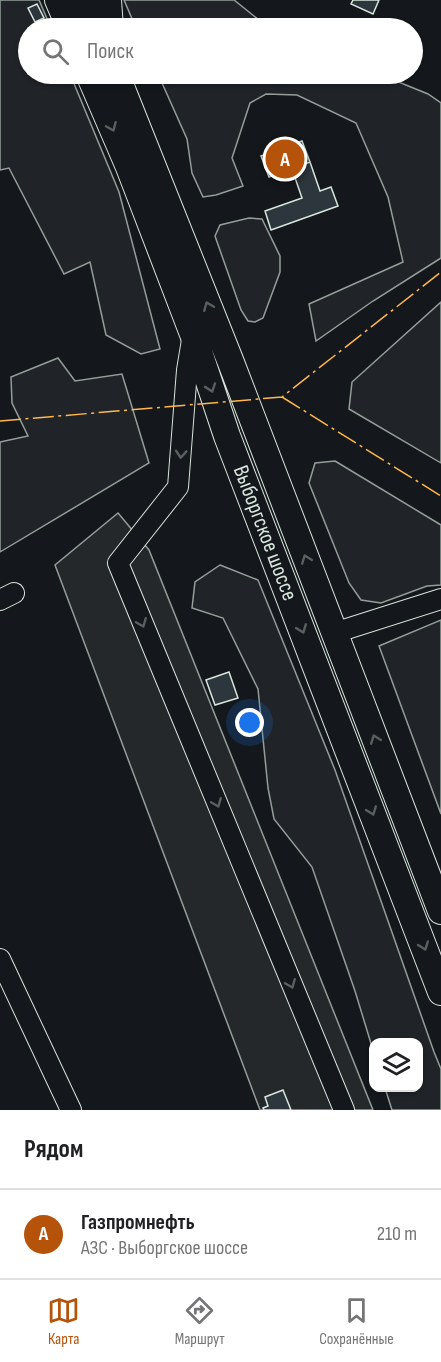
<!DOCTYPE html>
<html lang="ru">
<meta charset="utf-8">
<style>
:root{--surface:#fff;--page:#f6f6f6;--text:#202124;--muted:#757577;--line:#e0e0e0;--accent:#b45309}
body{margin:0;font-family:"Sofia Sans Condensed",sans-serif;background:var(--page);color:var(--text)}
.controls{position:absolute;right:18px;bottom:18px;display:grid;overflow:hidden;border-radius:12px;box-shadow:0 2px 4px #0004}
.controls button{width:54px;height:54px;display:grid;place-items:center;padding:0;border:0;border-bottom:2px solid var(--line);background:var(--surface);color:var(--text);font:30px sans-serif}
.you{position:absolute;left:250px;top:723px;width:21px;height:21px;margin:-15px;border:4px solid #fff;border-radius:50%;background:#1a73e8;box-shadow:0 0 0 9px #1a73e833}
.badge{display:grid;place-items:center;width:39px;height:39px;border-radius:50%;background:var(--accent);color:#fff;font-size:20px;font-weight:700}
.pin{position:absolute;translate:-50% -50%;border:3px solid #fff;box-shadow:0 2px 6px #0006}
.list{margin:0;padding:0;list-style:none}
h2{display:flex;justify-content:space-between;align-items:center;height:78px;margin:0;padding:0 24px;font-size:26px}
h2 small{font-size:20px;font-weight:400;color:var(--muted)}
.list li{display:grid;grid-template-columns:39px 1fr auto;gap:18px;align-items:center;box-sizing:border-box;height:90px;padding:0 24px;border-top:2px solid var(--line)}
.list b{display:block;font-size:22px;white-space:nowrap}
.list p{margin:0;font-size:20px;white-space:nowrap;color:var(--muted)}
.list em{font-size:20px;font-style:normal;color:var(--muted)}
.icon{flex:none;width:33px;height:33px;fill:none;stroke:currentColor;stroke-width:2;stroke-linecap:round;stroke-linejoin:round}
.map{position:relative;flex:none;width:441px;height:1110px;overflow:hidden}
.search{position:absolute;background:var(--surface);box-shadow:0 2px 4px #0004;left:18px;right:18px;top:18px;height:66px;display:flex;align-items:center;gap:15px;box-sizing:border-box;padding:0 21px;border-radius:33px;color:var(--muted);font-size:22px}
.sheet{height:168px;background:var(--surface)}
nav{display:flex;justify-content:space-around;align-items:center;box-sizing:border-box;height:84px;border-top:2px solid var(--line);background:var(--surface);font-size:16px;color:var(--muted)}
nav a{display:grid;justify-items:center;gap:3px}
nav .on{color:var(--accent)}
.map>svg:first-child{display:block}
</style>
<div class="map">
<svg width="441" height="1110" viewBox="0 0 441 1110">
<rect width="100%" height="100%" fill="#14181c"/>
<path fill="#202428" stroke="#939e99" stroke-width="1.5" d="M0,0H39L51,28H28V74H70L119,192L160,349L141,354L106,335L90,262L64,274L9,168L0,170Z
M124,0H234L269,28H136Z
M158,74H379L428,94L441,103V258L373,301L316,341L309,304L403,262L388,197L356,123L297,95L266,94L250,103L232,158L243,186L216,195L203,197L192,173L187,139Z
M249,218L262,219L280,256V272L263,318L255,322L248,321L241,310L215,236L220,225Z
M441,302V463L349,409L352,382Z
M58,358L75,381L122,374L149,463L0,552V442L28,436L12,403L11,377Z
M335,461L441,525V585L427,586L381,603L361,600L349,583L309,483L315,463Z
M220,565L258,580L335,770L434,1052L441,1069V1110H392L385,1088H418V1042H374L373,1050L355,991L312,867L274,819L268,788L258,689L223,618L192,608L195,582Z
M441,620V814L379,646Z"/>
<path fill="#24282b" stroke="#939e99" stroke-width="1.5" d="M118,513L149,550L373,1110H260L55,565Z"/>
<path fill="#2c363c" stroke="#d8e6dc" stroke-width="1.5" d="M353,0H379L373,14L351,4Z
M37,4L44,18L35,22L28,8Z
M302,141L310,162L269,177L261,156Z
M310,162L320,191L331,187L338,206L271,230L265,211L302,198L292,169Z
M229,672L238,698L215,705L206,680Z
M283,1090L291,1110H264L263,1108L268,1106L265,1097Z"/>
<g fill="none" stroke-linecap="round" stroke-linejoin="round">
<g stroke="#d8e6dc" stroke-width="22">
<path id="minor" d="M193,334L187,370L178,487L118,563L344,1110
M0,600L14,593
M334,633L441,599
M0,959L71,1110"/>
</g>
<g stroke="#d8e6dc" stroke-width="28">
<path id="major" d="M58,0L70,28
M84,0L97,28
M108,0L110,28
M89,74L129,167L193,334L227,436L441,992
M116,74L230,360L441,911"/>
</g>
<use href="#minor" stroke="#14181c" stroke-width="20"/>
<use href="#major" stroke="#14181c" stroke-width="26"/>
<path stroke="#ffb74d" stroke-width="1.5" stroke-dasharray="21 4.5 3 4.5" stroke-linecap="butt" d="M282,397L441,496
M0,421L282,397L441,272"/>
</g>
<defs><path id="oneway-chevron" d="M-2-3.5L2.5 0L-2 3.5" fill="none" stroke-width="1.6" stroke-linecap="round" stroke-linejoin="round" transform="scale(1.5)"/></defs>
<g stroke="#59605f">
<use href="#oneway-chevron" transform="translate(112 127) rotate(67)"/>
<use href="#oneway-chevron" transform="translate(208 306) rotate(-112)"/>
<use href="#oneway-chevron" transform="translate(211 388) rotate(71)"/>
<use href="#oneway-chevron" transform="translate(181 454) rotate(94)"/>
<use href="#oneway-chevron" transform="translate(306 559) rotate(-111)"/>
<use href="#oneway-chevron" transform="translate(142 623) rotate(68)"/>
<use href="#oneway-chevron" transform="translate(302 629) rotate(69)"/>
<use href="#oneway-chevron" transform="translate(375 739) rotate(-111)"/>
<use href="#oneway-chevron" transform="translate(217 803) rotate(68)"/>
<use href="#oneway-chevron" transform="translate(372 811) rotate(69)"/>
<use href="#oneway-chevron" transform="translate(424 946) rotate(70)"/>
<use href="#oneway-chevron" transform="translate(291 984) rotate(68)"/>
</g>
<g text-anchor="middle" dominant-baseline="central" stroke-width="4.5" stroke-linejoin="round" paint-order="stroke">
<g font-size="22" fill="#d8e6dc" stroke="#14181c">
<text transform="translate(265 533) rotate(69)">Выборгское шоссе</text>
</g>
</g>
</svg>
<div class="controls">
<button><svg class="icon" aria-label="layers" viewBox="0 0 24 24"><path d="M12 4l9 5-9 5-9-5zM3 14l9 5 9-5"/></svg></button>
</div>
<div class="you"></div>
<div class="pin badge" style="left:285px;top:159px">A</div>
<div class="search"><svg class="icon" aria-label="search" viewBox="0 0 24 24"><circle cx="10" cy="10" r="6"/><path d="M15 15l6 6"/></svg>Поиск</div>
</div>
<section class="sheet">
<h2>Рядом<small></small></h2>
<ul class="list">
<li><span class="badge">A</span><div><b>Газпромнефть</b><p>АЗС · Выборгское шоссе</p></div><em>210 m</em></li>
</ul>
</section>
<nav>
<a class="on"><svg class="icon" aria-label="map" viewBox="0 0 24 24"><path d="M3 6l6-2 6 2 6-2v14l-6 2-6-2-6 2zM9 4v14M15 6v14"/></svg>Карта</a>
<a><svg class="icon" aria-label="directions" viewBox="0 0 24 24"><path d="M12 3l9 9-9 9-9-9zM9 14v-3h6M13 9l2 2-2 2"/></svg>Маршрут</a>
<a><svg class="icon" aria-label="saved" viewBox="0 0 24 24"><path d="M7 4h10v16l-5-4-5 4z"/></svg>Сохранённые</a>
</nav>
